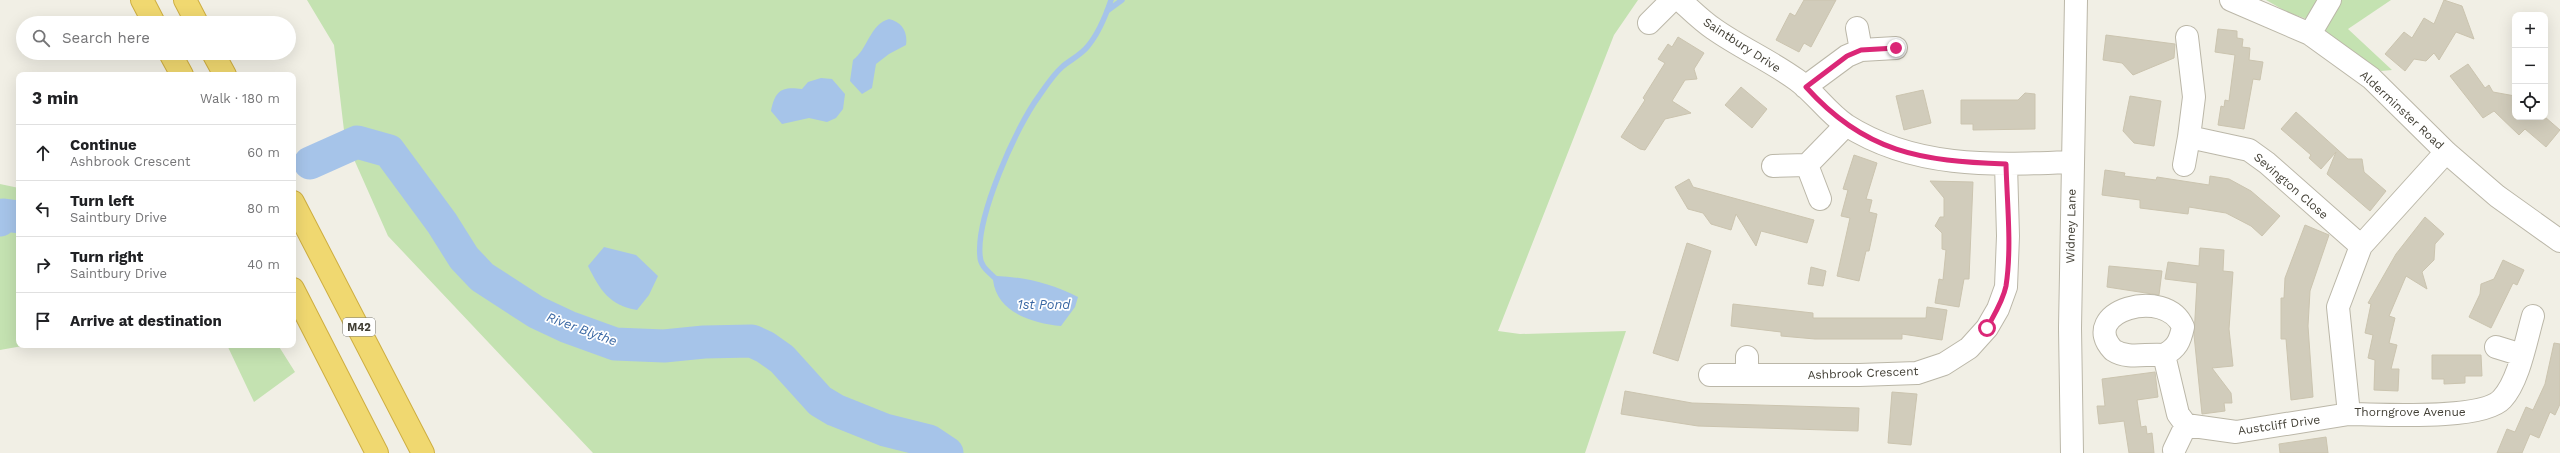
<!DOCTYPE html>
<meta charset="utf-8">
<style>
:root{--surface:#fff;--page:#f6f6f6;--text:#202124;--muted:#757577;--line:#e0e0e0}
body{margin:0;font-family:"Work Sans",sans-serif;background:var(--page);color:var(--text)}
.controls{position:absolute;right:12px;top:12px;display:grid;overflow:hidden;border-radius:8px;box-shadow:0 4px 16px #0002}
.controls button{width:36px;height:36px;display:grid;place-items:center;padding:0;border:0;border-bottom:1px solid var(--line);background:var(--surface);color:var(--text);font:20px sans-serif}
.stop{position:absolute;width:12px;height:12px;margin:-9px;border:3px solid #db2777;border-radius:50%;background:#fff}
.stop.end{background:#db2777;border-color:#fff;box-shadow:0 1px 4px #0008}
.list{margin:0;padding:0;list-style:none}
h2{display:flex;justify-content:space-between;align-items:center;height:52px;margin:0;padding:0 16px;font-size:17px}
h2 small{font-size:13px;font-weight:400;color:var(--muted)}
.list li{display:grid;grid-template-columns:26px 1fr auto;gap:12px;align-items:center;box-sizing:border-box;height:56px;padding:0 16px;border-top:1px solid var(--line)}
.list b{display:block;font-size:15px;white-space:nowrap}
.list p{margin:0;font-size:13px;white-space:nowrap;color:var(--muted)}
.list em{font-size:13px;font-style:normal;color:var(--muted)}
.icon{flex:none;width:22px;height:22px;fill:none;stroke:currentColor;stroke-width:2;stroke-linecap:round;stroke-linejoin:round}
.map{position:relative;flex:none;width:2560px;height:453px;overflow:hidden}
.search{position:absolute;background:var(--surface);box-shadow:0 4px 16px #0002;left:16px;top:16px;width:280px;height:44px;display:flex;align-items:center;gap:10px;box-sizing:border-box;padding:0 14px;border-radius:22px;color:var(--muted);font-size:15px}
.panel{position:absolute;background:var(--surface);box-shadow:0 4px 16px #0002;left:16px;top:72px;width:280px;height:276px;border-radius:8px}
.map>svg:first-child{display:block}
</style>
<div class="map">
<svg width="2560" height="453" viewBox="0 0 2560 453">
<rect width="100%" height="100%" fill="#f1efe5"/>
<path fill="#c4e2b1" d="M307,0H1638L1614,35L1498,331L1520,334L1626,331L1585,453H593L388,236L345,139L334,45Z
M2266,0H2391L2348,29L2392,70L2381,71L2304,18L2287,12Z
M0,184L19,188V345H28L0,350Z
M227,345H278L295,372L254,402Z"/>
<path fill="#a6c4e9" d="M889,19C902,22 908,32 906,45L889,54L876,64L872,88L862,94L850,81L853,60C868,49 870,24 889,19Z
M821,78L832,79L845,94L843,109L836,118L827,122L809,118L782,124L771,111C775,91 781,86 802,89L808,82Z
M604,247L636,255L658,276L649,295L637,310C609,305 600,290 588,266Z
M997,276C1025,277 1052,284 1078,297L1075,307L1061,326C1033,323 997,313 993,280Z"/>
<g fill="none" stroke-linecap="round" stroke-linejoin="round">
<path stroke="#a6c4e9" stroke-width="5.5" d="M1107,11L1122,0
M995,278C989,272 980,266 980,256C976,217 1016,127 1039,96C1046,86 1053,75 1062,67C1070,60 1081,55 1088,46C1098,34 1106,15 1111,0"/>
<path stroke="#a6c4e9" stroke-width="33" d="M310,163L357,142L389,151L442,223L464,258L482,277L536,312L568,327L615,344L664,346L704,342L752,341L765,347L782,359L820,401L835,410L885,430L929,441L947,453
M0,220L4,215L19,217"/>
</g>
<path fill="#d1ccbb" stroke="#cbc4af" d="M1804,0H1836L1811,47L1804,43L1799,52L1776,40L1790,13L1795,16Z
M2444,0L2462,6L2474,39L2456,32L2439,60L2434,53L2426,61L2414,59L2405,71L2385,54L2404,32L2412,38L2424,18L2434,24Z
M2218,29L2237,31V38L2243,39L2242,47L2250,48L2249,60L2263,62L2260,80L2253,79L2244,129L2218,125L2221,106L2224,107L2225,100L2229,101L2235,55L2215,52Z
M2106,35L2175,44L2174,58L2133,75L2122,63L2103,60Z
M1678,37L1704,53L1694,69L1697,79L1685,80L1672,101L1691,113L1665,119L1645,150L1640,149L1621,137L1645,100L1643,98L1665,63L1658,59L1668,44L1672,47Z
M2468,64L2485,88L2489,85L2493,92L2515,96V117H2545L2560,130L2546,147L2525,129L2519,135L2494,111L2483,118L2450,76Z
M1741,87L1767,109L1752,128L1725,105Z
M1923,90L1931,123L1904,130L1896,96Z
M2025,93L2035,94V129L1973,130V124H1961V100H2018Z
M2130,96L2161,101L2154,146L2134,143L2123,131Z
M2296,112L2348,159H2362L2364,172L2386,191L2370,211L2327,174L2336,152L2321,169L2309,158L2311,155L2281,129Z
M1854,155L1877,163L1866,199L1872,200L1869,212L1877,214L1869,251H1866L1859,281L1837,276L1850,218L1841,216L1848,190L1843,189Z
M2105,170L2125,173L2124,176L2156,180L2157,177L2209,185L2210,176L2229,179L2251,191L2280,216L2262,236L2251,226L2226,213L2189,207L2188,214L2140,208V200L2102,195Z
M1689,179L1693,187L1814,220L1807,243L1761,231L1756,246L1736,214L1731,230L1711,224L1703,213L1688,209L1675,187Z
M1930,181L1973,182L1969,279H1964L1959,307L1935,303L1939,279L1943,280L1946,250L1942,249V233L1935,226L1940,217H1944V198Z
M2425,217L2444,234L2435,244L2434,260L2422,272L2427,289L2406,276L2389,316L2395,318L2389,343L2397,345L2391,369H2399L2398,391L2374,390L2375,360L2368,358L2373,335L2365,333L2371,304L2368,303L2396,254Z
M2305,225L2329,235L2310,291L2308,326L2313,397L2291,400L2286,339H2281V298H2284L2285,278Z
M1687,243L1711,251L1678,361L1653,353Z
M2200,248L2224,250L2223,271L2233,272L2229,329L2233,366L2212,368L2231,393L2232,403H2224L2225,411L2202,414L2194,335L2197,283L2165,279L2168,262L2199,266Z
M2503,260L2524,270L2517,285L2513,283L2491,328L2469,317L2480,294L2481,284L2494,279Z
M2109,266L2162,271L2159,295L2107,287Z
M1811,267L1826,271L1823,286L1808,284Z
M1733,304L1813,313V318H1926L1927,307L1947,310L1942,340L1902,334V339H1815L1781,336V332L1731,326Z
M2554,343L2560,344V404L2555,415L2550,412L2539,438L2530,434L2522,453H2497L2507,429L2515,432L2526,407L2533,410L2545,384Z
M2432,355H2481L2482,376H2465V383L2444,384V379H2432Z
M2155,372L2158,397L2137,400L2141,427L2146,426L2147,434L2152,433L2154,453H2129L2124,421L2099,424L2097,406H2105L2102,379Z
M1625,391L1692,403L1859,408L1858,431L1698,426L1621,414Z
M1892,392L1917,394L1911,445L1888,443Z
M2326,437L2328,453H2280L2279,444Z"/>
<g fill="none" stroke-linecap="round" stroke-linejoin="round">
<g stroke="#bbb7a8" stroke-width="24">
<path id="minor" d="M1680,0C1691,10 1702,21 1714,29C1741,48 1771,61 1797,80C1815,93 1827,112 1846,125C1915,169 1993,165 2072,162
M2231,0L2310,34L2371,78L2446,152L2497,196L2560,241
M1649,23L1672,0
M1857,28L1861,50
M2310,34L2330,0
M2187,37L2194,97L2189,137L2249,150L2267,163L2361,246
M1805,87L1847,56L1861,50L1896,48
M2446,152L2361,246L2338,307L2349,414C2380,414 2482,421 2502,399C2519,381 2526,340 2533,316
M2184,165L2189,137
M1773,166L1807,165
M1820,199L1807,165L1846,125
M2496,347L2522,355
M2164,355C2177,348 2180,341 2183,327C2166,285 2077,312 2113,350C2128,360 2147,353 2164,355L2178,414L2186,425L2236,432L2349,414
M1747,357V375
M1710,375H1859L1917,373L1944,364L1969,348L1987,328L1998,309L2006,287L2008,236L2006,164
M2174,450L2186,425
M2072,453L2070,328L2076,0"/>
</g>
<g stroke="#ceae41" stroke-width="24">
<path id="highway" d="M142,0L154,23
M185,0L197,23
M170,53L182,75
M213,53L225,75
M293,202L423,453
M293,289L377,453"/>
</g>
<use href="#minor" stroke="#fff" stroke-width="22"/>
<use href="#highway" stroke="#f0d870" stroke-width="22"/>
</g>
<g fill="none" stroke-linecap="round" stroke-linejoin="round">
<path stroke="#db2777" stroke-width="5" d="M1896,48L1861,50L1847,56L1806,87C1865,153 1921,161 2006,164C2007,204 2012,247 2006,286C2003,301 1994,315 1987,328"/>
</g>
<g text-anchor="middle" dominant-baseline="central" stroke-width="3.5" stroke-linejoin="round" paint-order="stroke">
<rect fill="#fff" stroke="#7b7972" stroke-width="1" x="343" y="318" width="32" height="18" rx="3"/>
<g font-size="11" font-weight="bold" fill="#423f35">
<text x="359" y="327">M42</text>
</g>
<g font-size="12" fill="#423f35" stroke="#fff">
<text transform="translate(1742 45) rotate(33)">Saintbury Drive</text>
<text transform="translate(2402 110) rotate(43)">Alderminster Road</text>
<text transform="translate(2291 186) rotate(41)">Sevington Close</text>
<text transform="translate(2071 226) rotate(-89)">Widney Lane</text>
<text transform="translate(1863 373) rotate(-2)">Ashbrook Crescent</text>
<text x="2410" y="412">Thorngrove Avenue</text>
<text transform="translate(2279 425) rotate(-8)">Austcliff Drive</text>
</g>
<g font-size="13" font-style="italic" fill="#3967a3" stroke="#fff">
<text x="1044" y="304">1st Pond</text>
<text transform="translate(582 329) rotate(20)">River Blythe</text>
</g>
</g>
</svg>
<div class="controls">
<button>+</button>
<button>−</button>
<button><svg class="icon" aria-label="locate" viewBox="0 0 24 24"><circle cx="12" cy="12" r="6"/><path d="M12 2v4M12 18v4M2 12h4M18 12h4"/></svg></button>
</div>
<div class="stop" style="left:1987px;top:328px"></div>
<div class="stop end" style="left:1896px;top:48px"></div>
<div class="search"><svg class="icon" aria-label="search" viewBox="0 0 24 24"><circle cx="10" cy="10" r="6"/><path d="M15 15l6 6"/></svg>Search here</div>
<section class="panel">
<h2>3 min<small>Walk · 180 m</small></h2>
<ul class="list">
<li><svg class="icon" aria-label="ahead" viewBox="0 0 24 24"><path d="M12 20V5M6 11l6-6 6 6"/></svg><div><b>Continue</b><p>Ashbrook Crescent</p></div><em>60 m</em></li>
<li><svg class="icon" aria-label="left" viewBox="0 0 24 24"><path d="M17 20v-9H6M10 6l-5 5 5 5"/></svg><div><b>Turn left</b><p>Saintbury Drive</p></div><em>80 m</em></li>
<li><svg class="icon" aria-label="right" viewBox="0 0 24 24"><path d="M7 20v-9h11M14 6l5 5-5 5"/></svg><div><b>Turn right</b><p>Saintbury Drive</p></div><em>40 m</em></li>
<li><svg class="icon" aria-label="arrive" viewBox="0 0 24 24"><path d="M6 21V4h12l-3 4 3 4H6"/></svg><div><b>Arrive at destination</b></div></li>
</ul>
</section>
</div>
